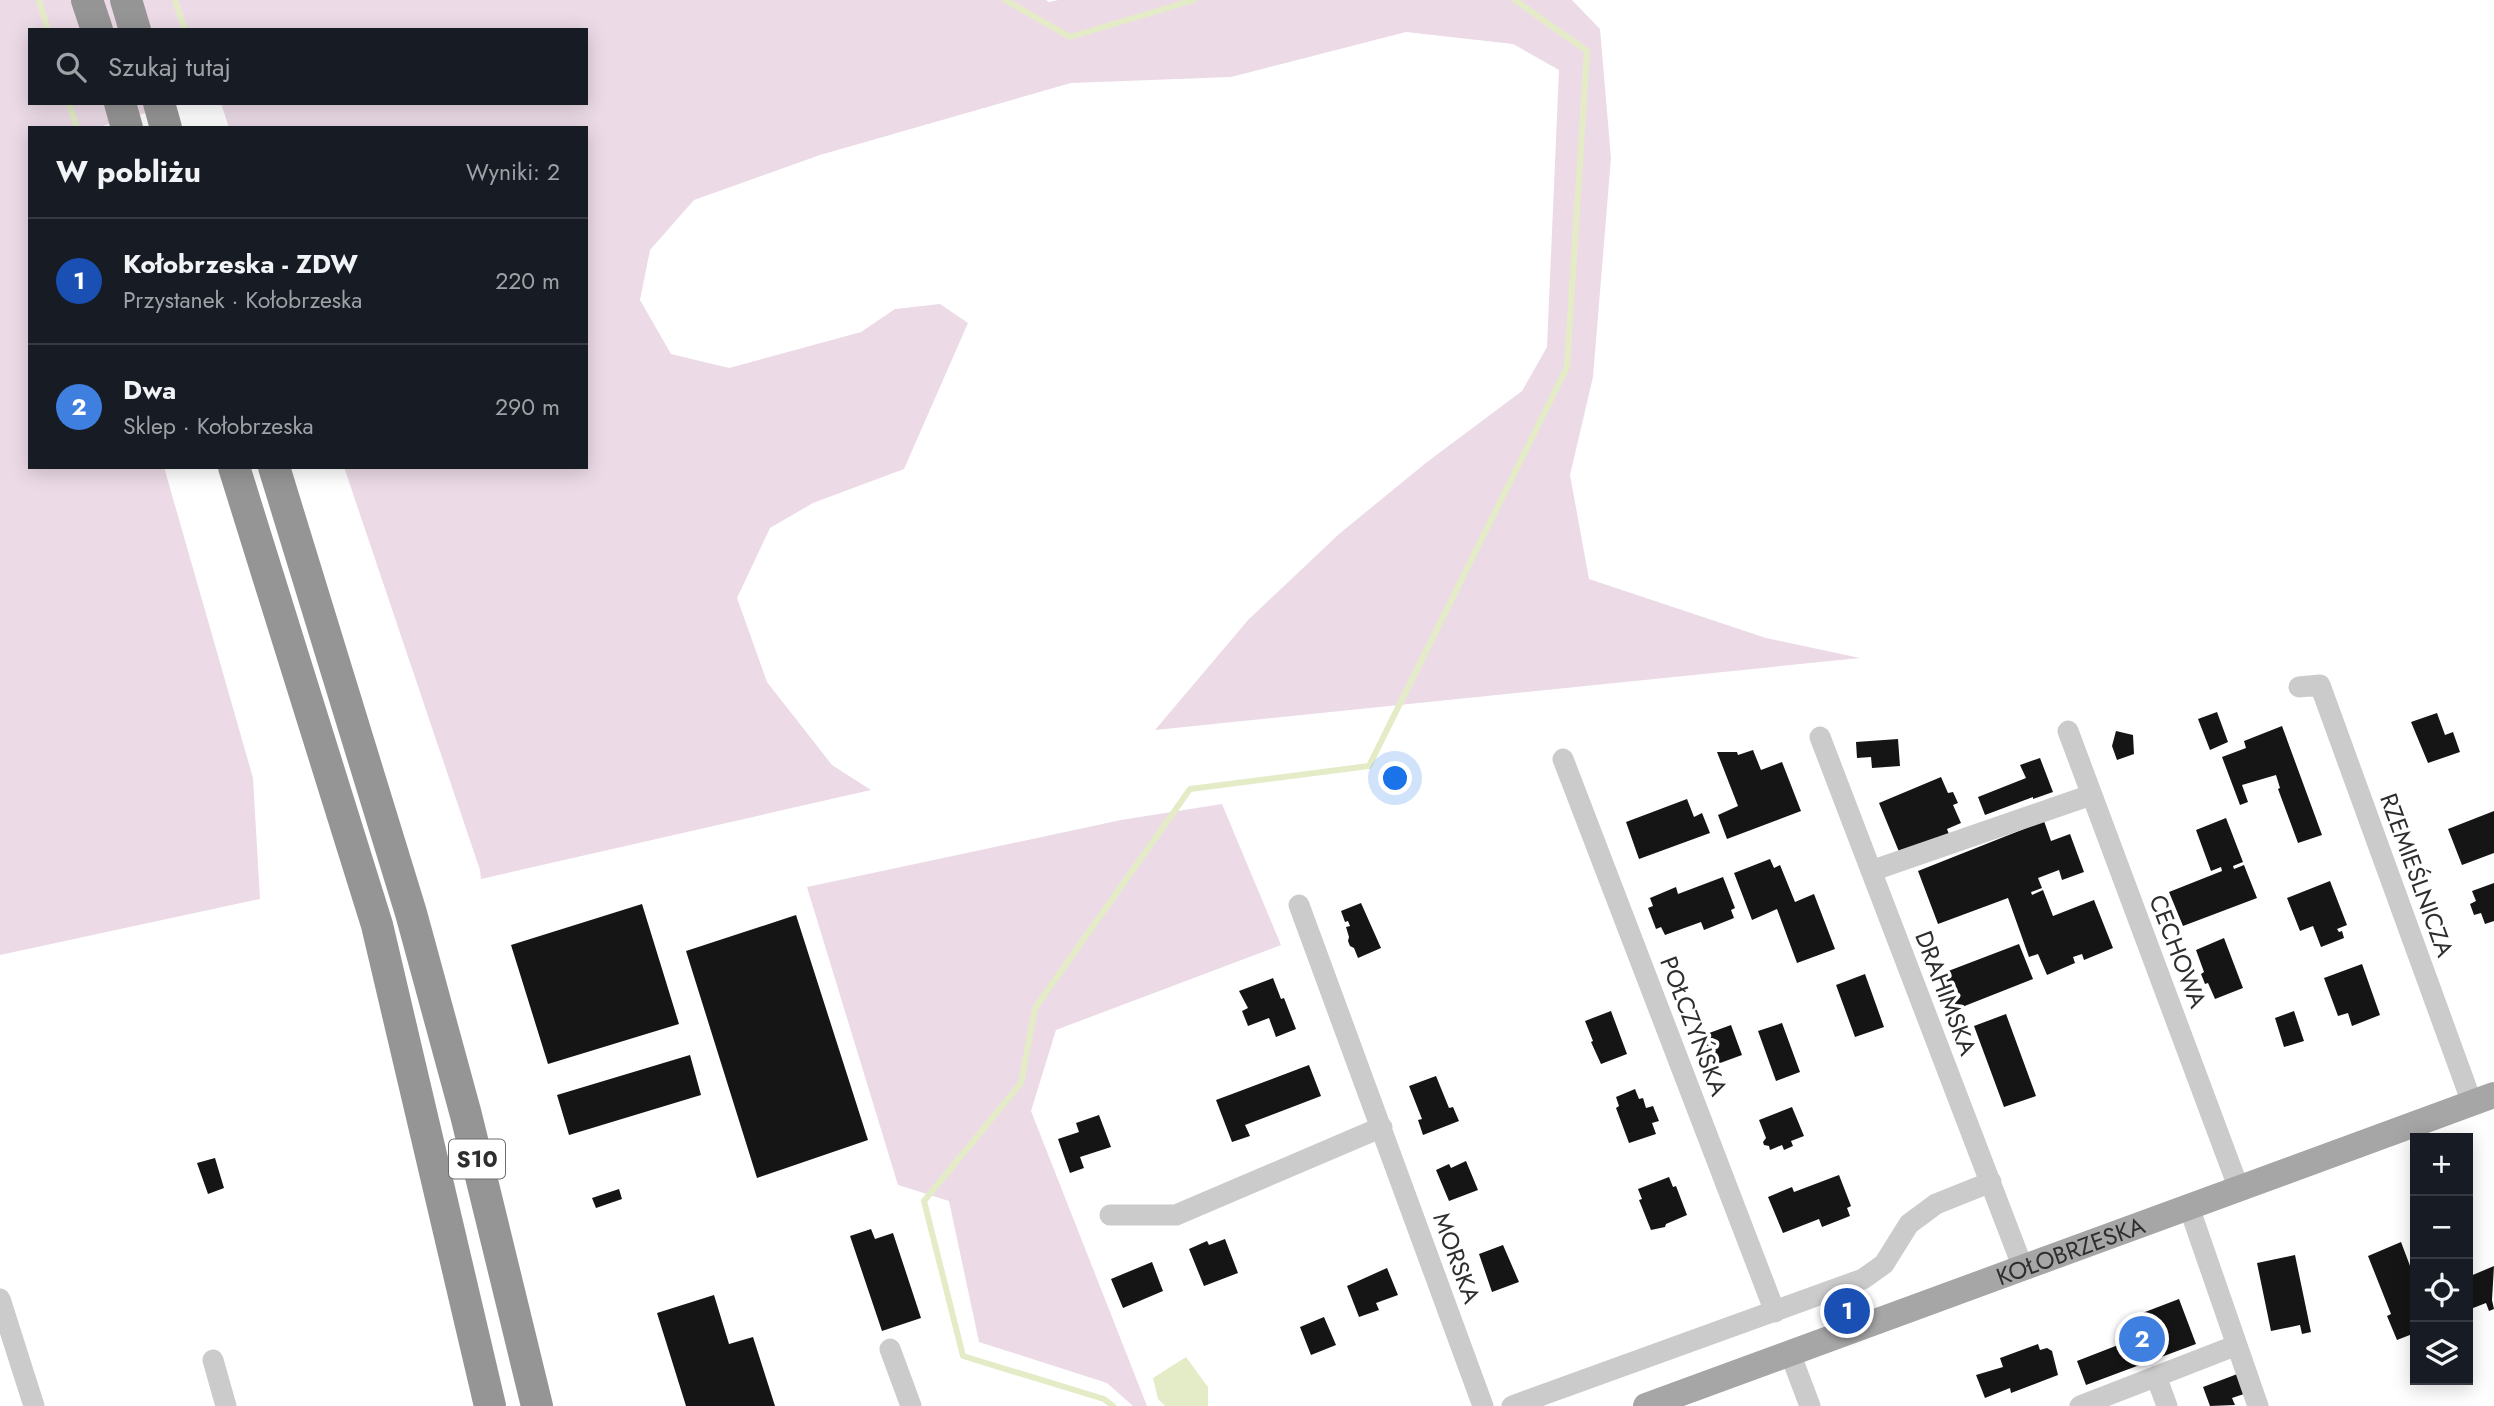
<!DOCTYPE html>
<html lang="pl">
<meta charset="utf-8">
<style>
:root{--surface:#171b24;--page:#242831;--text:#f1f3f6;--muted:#9ea1a6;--line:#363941;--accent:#8c9099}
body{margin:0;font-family:Jost,sans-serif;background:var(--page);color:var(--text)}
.controls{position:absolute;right:21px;bottom:21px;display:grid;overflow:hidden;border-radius:0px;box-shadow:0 4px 18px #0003}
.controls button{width:63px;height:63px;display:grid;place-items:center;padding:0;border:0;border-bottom:2px solid var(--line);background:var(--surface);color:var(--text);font:35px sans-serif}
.you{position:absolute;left:1396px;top:779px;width:24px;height:24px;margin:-18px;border:5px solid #fff;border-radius:50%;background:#1a73e8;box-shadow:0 0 0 10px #1a73e833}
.badge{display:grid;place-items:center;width:46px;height:46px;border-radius:50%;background:var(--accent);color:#fff;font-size:23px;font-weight:700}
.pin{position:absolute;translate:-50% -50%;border:4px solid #fff;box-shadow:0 2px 7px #0006}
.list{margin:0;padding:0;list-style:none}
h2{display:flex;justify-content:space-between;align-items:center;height:91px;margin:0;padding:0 28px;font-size:30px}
h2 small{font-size:23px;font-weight:400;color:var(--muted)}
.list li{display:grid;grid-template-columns:46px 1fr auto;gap:21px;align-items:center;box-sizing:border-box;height:126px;padding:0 28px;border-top:2px solid var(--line)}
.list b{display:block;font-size:26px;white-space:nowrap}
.list p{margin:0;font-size:23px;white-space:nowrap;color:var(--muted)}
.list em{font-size:23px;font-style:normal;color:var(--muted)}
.icon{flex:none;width:38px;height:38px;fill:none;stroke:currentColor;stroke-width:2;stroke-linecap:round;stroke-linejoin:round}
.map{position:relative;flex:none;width:2494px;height:1406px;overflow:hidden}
.search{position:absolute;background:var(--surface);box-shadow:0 4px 18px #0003;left:28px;top:28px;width:560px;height:77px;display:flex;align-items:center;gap:18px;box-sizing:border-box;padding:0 24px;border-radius:0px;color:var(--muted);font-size:26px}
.panel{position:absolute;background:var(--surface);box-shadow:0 4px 18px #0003;left:28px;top:126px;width:560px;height:343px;border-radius:0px}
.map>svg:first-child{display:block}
</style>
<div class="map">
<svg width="2494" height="1406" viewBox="0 0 2494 1406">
<rect width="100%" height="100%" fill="#fff"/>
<path fill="#ecdbe7" d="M0,0H1046L1049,2L1058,0H1572L1600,29L1611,158L1593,377L1570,475L1589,579L1766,638L1860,658L1155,730L1248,620L1339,534L1427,462L1522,391L1547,347L1559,70L1513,44L1406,32L1231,77L1071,83L820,155L694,200L650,250L640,300L671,354L729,368L861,332L895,309L940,304L968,323L904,469L813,503L770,528L737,598L767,682L832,765L871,790L481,879L480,870L344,467H586V128H229L221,103H586V30H30V103H178L96,128H30V467H164L253,778L260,899L0,955Z
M1222,804L1281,945L1056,1030L1031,1111L1147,1406H1133L1107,1383L979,1342L949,1201L898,1185L807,887L1121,820Z"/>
<path fill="#e4ecc7" d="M1186,1357L1208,1387V1406H1165L1158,1399L1153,1378Z"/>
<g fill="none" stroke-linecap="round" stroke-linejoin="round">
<path stroke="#e4ecc7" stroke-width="6" d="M39,0L48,30
M175,0L185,30
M1005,0L1070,37L1194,0
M69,103L77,128
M1113,1406L1104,1399L963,1356L924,1201L1021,1083L1035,1008L1190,789L1369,766L1567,367L1587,51L1515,0"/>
</g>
<path fill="#151515" d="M2217,712L2228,742L2210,750L2198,719Z
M2437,713L2445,735L2453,732L2460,752L2428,763L2411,722Z
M2282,726L2322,835L2298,843L2278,789L2280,788L2276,775L2242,785L2248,802L2240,805L2222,757L2246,748L2244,741Z
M2116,731L2133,735L2134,754L2117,760L2112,746Z
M1898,739L1900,766L1872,768L1871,757L1857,758L1856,742Z
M1753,750L1761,770L1782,762L1801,811L1727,839L1718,815L1738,806L1717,752H1737L1738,755Z
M2040,758L2053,792L2033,799V797L1985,815L1978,797L2026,778L2020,765Z
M1941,777L1948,793L1953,792L1958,803L1953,805L1961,823L1947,829L1952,842L1902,859L1879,803Z
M1687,799L1694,817L1702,813L1710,833L1639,859L1626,822Z
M2494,811V853L2462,865L2448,829Z
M2226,818L2243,862L2233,866L2234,869L2244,865L2257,898L2183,926L2169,892L2222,871L2221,867L2211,871L2196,830Z
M2044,821L2051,841L2070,834L2084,872L2062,880L2059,870L2038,878L2042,888L2031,892L2032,895L2043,890L2053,916L2094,900L2113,948L2084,960L2082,954L2073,957L2075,963L2047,975L2038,954L2029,957L2008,898L1938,924L1918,871Z
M1770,859L1774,868L1780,865L1795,902L1814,894L1835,949L1797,963L1777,909L1752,920L1734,873Z
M1723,877L1735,908L1731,910L1734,918L1704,930L1701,922L1665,935L1661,927L1656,929L1648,908L1653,906L1650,898L1676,887L1678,894Z
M2330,881L2347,925L2337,929L2339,932L2342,931L2344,938L2321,947L2313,926L2300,931L2287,898Z
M2494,883V921L2485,924L2481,913L2474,915L2470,904L2476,901L2472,891Z
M1361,903L1381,948L1358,958L1354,948L1350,946L1348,941L1349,937L1346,927L1350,926L1348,921L1345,922L1341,911Z
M642,904L679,1024L548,1064L511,945Z
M796,915L868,1140L757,1178L686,951Z
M2224,938L2243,988L2215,999L2208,983L2205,984L2201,974L2204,972L2196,950Z
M2019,944L2033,979L1957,1009L1943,973Z
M2362,964L2380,1015L2352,1026L2348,1013L2338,1016L2324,978Z
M1865,974L1884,1027L1855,1037L1836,985Z
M1273,978L1281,999L1284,998L1296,1029L1276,1037L1269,1018L1248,1026L1242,1011L1248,1008L1239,991Z
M1611,1011L1627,1054L1601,1064L1591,1042L1593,1041L1585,1021Z
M2294,1011L2304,1041L2284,1047L2275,1018Z
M2006,1014L2036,1096L2004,1107L1974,1026Z
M1782,1023L1800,1072L1776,1081L1758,1031Z
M1731,1025L1742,1055L1712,1066L1701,1036Z
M690,1055L701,1095L569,1135L557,1095Z
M1309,1065L1321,1096L1245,1125L1250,1136L1232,1142L1216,1100Z
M1436,1076L1449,1108L1453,1107L1459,1121L1423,1135L1418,1120L1422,1119L1409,1086Z
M1635,1089L1639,1099L1643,1098L1646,1108L1653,1106L1659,1121L1652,1123L1656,1134L1629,1143L1616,1108L1619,1106L1616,1097Z
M1792,1107L1804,1136L1791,1141L1793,1146L1784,1150L1782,1145L1770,1150L1769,1146L1764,1145L1763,1142L1766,1138L1759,1120Z
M1099,1115L1111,1147L1080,1157L1084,1168L1070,1173L1058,1139L1079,1132L1076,1123Z
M215,1158L224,1188L208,1194L197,1163Z
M1466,1161L1478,1190L1449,1201L1436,1170L1449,1164L1451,1168Z
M1839,1175L1851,1206L1847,1208L1850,1216L1822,1227L1819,1219L1783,1233L1768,1197L1792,1187L1794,1192Z
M1669,1177L1673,1187L1676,1186L1687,1215L1666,1224L1665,1227L1651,1230L1639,1200L1642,1199L1638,1189Z
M619,1189L622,1199L596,1208L592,1198Z
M871,1229L875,1239L893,1233L921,1318L882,1331L850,1236Z
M1225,1239L1238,1273L1204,1286L1189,1249L1207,1241L1209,1245Z
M2401,1242L2415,1279V1333L2397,1340L2387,1316L2391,1314L2368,1256Z
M1503,1245L1519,1282L1492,1292L1479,1254Z
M2295,1255L2311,1332L2302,1334L2300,1325L2271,1331L2257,1263Z
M1152,1262L1163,1291L1123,1308L1111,1279Z
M2494,1266L2492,1300L2494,1309L2489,1311L2486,1303L2468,1310V1277Z
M1387,1268L1398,1295L1376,1303L1379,1310L1359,1317L1347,1286Z
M714,1295L729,1344L753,1337L775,1406H686L657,1313Z
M2179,1299L2196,1344L2086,1385L2077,1361L2131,1340L2124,1320Z
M1324,1317L1336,1345L1311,1355L1300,1327Z
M2038,1344L2040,1350L2047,1348L2052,1351L2058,1375L2011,1393L2010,1388L1985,1398L1976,1375L2003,1367L2000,1358Z
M2240,1373L2247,1393L2232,1398L2235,1405L2210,1406L2203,1387Z"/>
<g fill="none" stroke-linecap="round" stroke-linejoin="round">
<path stroke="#cbcbcb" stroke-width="21" d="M2299,687L2320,685L2472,1103
M2068,731L2239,1189
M1820,737L2023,1268
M1563,759L1775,1312
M1871,871L2091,795
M1299,905L1483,1406
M2189,1207L2258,1406
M1110,1215H1176L1382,1127
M0,1299L34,1406
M890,1349L911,1406
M1790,1353L1810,1406
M213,1360L226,1406
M2156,1376L2167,1406
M1512,1406L1863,1279L1884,1264L1909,1224L1936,1204L1991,1182
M2080,1406L2237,1345"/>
<path stroke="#a6a6a6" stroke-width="26" id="s1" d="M1646,1406L2494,1095"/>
<path stroke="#959595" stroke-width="32" d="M87,0L97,30
M126,0L135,30
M120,103L127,128
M159,103L166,128
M234,467L377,925L490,1406
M274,467L411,913L466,1115L537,1406"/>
</g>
<g text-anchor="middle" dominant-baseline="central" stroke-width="7" stroke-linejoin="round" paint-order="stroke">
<rect fill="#fff" stroke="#6d6d6d" stroke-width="2" x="449" y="1139.5" width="56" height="39" rx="5"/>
<g font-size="23" font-weight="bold" fill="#2e2e2e">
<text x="477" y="1159">S10</text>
</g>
<g font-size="24" fill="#2e2e2e" stroke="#fff">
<text transform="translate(2417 875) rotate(70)">RZEMIEŚLNICZA</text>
<text transform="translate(2178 951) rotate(69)">CECHOWA</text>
<text transform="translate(1946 993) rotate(69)">DRAHIMSKA</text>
<text transform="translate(1694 1026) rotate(69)">POŁCZYŃSKA</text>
<text stroke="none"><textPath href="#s1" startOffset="452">KOŁOBRZESKA</textPath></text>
<text transform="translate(1457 1258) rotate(70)">MORSKA</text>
</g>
</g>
</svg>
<div class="controls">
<button>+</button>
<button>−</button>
<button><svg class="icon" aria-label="locate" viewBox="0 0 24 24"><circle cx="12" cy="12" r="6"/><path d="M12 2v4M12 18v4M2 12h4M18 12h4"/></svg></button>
<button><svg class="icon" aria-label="layers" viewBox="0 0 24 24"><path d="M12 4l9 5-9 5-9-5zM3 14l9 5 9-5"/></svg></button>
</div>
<div class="you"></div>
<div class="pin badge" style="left:1847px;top:1311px;background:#1a4fb4">1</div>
<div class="pin badge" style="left:2142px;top:1339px;background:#3f7fe0">2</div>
<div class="search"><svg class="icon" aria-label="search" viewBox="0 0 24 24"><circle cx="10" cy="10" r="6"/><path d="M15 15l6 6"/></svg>Szukaj tutaj</div>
<section class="panel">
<h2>W pobliżu<small>Wyniki: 2</small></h2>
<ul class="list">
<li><span class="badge" style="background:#1a4fb4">1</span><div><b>Kołobrzeska - ZDW</b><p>Przystanek · Kołobrzeska</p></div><em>220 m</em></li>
<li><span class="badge" style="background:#3f7fe0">2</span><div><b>Dwa</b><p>Sklep · Kołobrzeska</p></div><em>290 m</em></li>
</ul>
</section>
</div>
